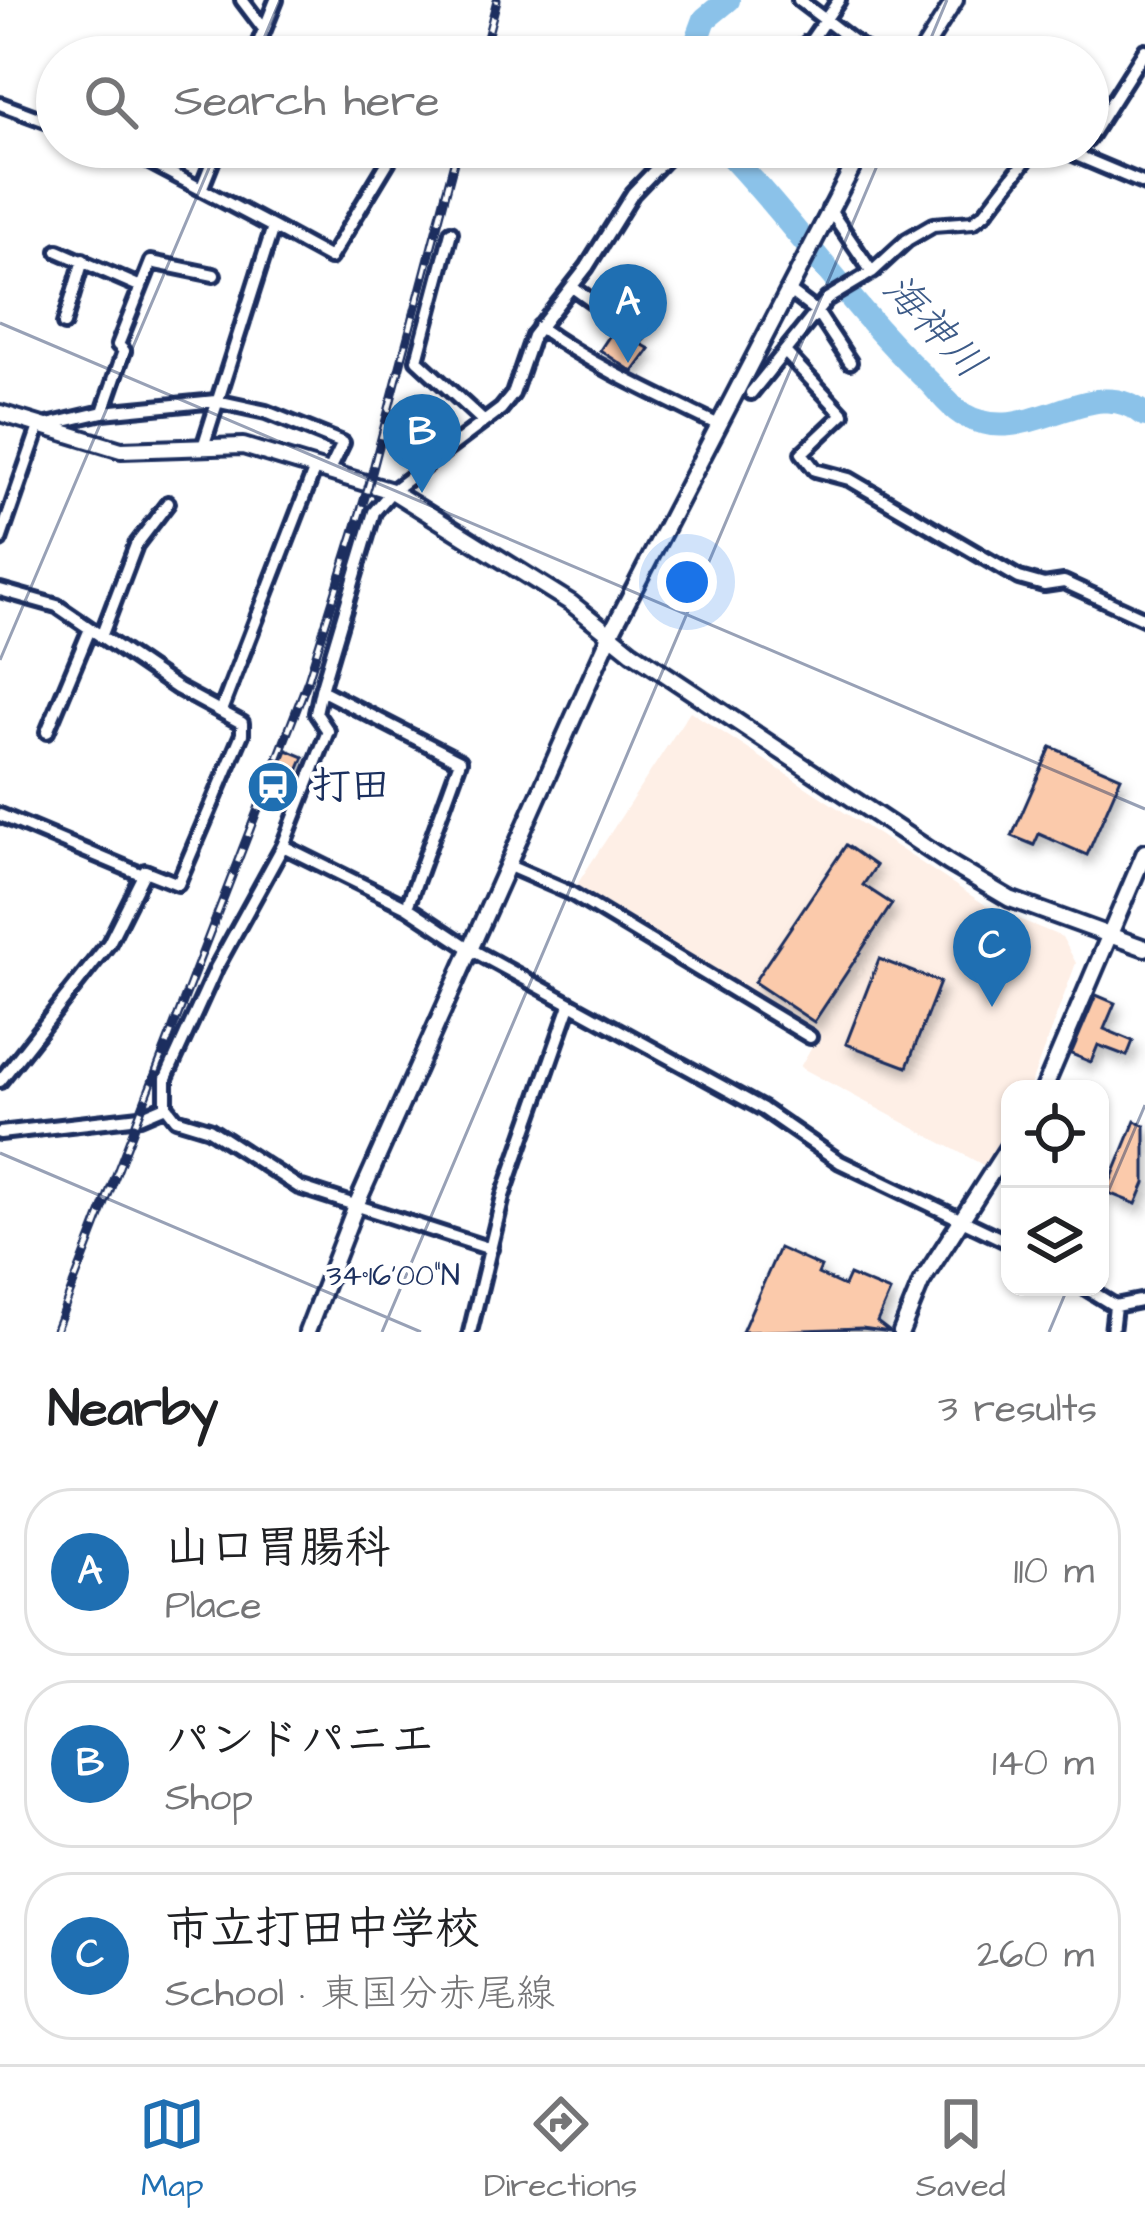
<!DOCTYPE html>
<meta charset="utf-8">
<style>
:root{--surface:#fff;--page:#f2f2f2;--text:#202124;--muted:#757577;--line:#e0e0e0;--accent:#1f6fb2}
body{margin:0;font-family:"Architects Daughter","Klee One",sans-serif;background:var(--page);color:var(--text)}
.controls{position:absolute;right:36px;bottom:36px;display:grid;overflow:hidden;border-radius:24px;box-shadow:0 3px 9px #0004}
.controls button{width:108px;height:108px;display:grid;place-items:center;padding:0;border:0;border-bottom:3px solid var(--line);background:var(--surface);color:var(--text);font:60px sans-serif}
.you{position:absolute;left:687px;top:582px;width:42px;height:42px;margin:-30px;border:9px solid #fff;border-radius:50%;background:#1a73e8;box-shadow:0 0 0 18px #1a73e833}
.badge{display:grid;place-items:center;width:78px;height:78px;border-radius:50%;background:var(--accent);color:#fff;font-size:39px;font-weight:700}
.pin{position:absolute;translate:-50% -99px;filter:drop-shadow(0 3px 6px #0008)}
.pin::after{content:'';position:absolute;top:63px;width:42px;height:36px;background:inherit;clip-path:polygon(0 0,100% 0,50% 100%)}
.list{margin:0;padding:0;list-style:none}
h2{display:flex;justify-content:space-between;align-items:center;height:156px;margin:0;padding:0 48px;font-size:51px}
h2 small{font-size:39px;font-weight:400;color:var(--muted)}
.list li{display:grid;grid-template-columns:78px 1fr auto;gap:36px;align-items:center;box-sizing:border-box;height:168px;margin:0 24px 24px;padding:0 24px;border:3px solid var(--line);border-radius:48px}
.list b{display:block;font-size:45px;white-space:nowrap}
.list p{margin:0;font-size:39px;white-space:nowrap;color:var(--muted)}
.list em{font-size:39px;font-style:normal;color:var(--muted)}
.icon{flex:none;width:66px;height:66px;fill:none;stroke:currentColor;stroke-width:2;stroke-linecap:round;stroke-linejoin:round}
.map{position:relative;flex:none;width:1145px;height:1332px;overflow:hidden}
.search{position:absolute;background:var(--surface);box-shadow:0 3px 9px #0004;left:36px;right:36px;top:36px;height:132px;display:flex;align-items:center;gap:30px;box-sizing:border-box;padding:0 42px;border-radius:66px;color:var(--muted);font-size:45px}
.sheet{height:732px;background:var(--surface)}
nav{display:flex;justify-content:space-around;align-items:center;box-sizing:border-box;height:168px;border-top:3px solid var(--line);background:var(--surface);font-size:33px;color:var(--muted)}
nav a{display:grid;justify-items:center;gap:6px}
nav .on{color:var(--accent)}
.map>svg:first-child{display:block}
</style>
<div class="map">
<svg width="1145" height="1332" viewBox="0 0 1145 1332">
<defs>
<filter id="shadow"><feDropShadow dx="4.5" dy="8" stdDeviation="6" flood-color="#0004"/></filter>
</defs>
<rect width="100%" height="100%" fill="#fff"/>
<filter id="ink" filterUnits="userSpaceOnUse"><feTurbulence type="fractalNoise" baseFrequency=".00833" numOctaves="2"/><feDisplacementMap in="SourceGraphic" scale="24" xChannelSelector="R" yChannelSelector="G"/><feConvolveMatrix kernelMatrix="1 2 1 2 8 2 1 2 1" color-interpolation-filters="sRGB"/></filter>
<g filter="url(#ink)">
<path fill="#feefe6" d="M690,711L987,906L1062,937L1076,963L1029,1089H1010V1128L985,1166L800,1067L818,1036L574,889Z"/>
<g fill="none" stroke-linecap="round" stroke-linejoin="round">
<path stroke="#8bc2e9" stroke-width="24" d="M691,57L705,19L728,0
M722,147C793,220 850,306 923,376C937,388 947,405 962,414C1028,453 1091,368 1145,415"/>
</g>
<path fill="#fbcaab" stroke="#1b2f5e" stroke-width="3" filter="url(#shadow)" d="M614,329L650,349L633,372L600,350Z
M1051,747L1121,777L1087,855L1039,834L1034,845L1012,836Z
M287,750L304,757L291,787L275,780Z
M846,845L876,866L863,885L892,904L814,1022L754,982Z
M879,959L940,982L907,1067L846,1044Z
M1096,995L1115,1003L1104,1029L1133,1041L1127,1056L1098,1045L1091,1062L1071,1054Z
M1135,1121L1145,1126V1183L1136,1204L1106,1192Z
M779,1248L821,1267L818,1274L844,1286L849,1275L890,1292L877,1322L890,1332L862,1328L742,1332Z"/>
<g fill="none" stroke-linecap="round" stroke-linejoin="round">
<g stroke="#1b2f5e" stroke-width="20">
<path id="minor" d="M242,0L264,29
M799,0L874,57
M253,57L276,0
M790,57L812,39L839,0
M0,104L57,125
M1088,140L1145,50
M121,147L273,227L203,447
M1057,147L1145,184
M202,187L218,147
M273,227L330,258L397,147
M451,232L417,360L482,420
M872,272L907,240L933,225L973,222L985,213L1036,147
M141,287L151,262L214,275
M572,287L638,334
M788,290L817,312L850,362
M64,324L83,260
M539,327C594,367 657,395 719,425
M787,354L843,414L802,453L815,470L849,479L1019,578L1044,585L1064,582L1145,619
M751,393L827,299L872,272L829,209
M103,412L216,401L266,412L343,443L329,472
M0,540L39,427L103,412L124,351L118,345L141,287L58,251
M0,590L57,606L177,688L242,723V734L178,884L145,871L143,875L0,815
M101,637L136,545L168,503
M321,690L460,761L407,907
M221,711L315,468
M47,732L90,629
M283,846L407,907L472,950L763,1109L840,1162L1010,1243
M509,866L569,892L810,1037
M0,1081L109,943L143,875
M0,1133L140,1117L166,1106
M491,1249L299,1187L209,1129L176,1119L166,1106V1078L216,968L283,846L328,731L316,713L321,690L374,512L392,491L501,409L513,394L533,336L587,267L633,193L677,147
M1084,1287L1115,1306L1145,1300
M470,1332L503,1196L570,1005
M1112,1332L1115,1306"/>
</g>
<g stroke="#1b2f5e" stroke-width="22">
<path id="tertiary" d="M919,57L955,0
M0,413L121,450L243,446L392,491L571,603L632,652L949,863L1010,899L1145,948
M1044,1089L1145,852
M307,1332L355,1208L611,633L863,147
M901,1332L921,1283L1010,1144"/>
</g>
<use href="#minor" stroke="#fff" stroke-width="10"/>
<use href="#tertiary" stroke="#fff" stroke-width="14"/>
<g stroke="#1b2f5e" stroke-width="9">
<path id="rail" d="M482,57L497,0
M55,1332L308,680L369,484L458,147"/>
</g>
<use href="#rail" stroke="#fff" stroke-width="4.5" stroke-dasharray="14" stroke-linecap="butt"/>
</g>
</g>
<path fill="none" stroke="#1b2f5e" stroke-width="3" stroke-opacity="0.45" d="M256,57L280,0M923,57L947,0M0,323L1145,809M0,660L218,147M0,1153L421,1332M1100,1211L1145,1105M382,1332L885,147M1049,1332L1068,1287"/>
<defs>
<g id="station-disc" transform="scale(2.7)"><circle r="9.5" fill="#1f6fb2" stroke="#fff"/><path d="M-3-6H3Q5-6 5-4V2Q5 4 3 4L4.5 6H3L1.5 4h-3L-3 6H-4.5L-3 4Q-5 4-5 2V-4Q-5-6-3-6ZM-3.5-4v3h7v-3ZM-3.5 1v1.5H-2V1ZM2 1v1.5H3.5V1Z" fill="#fff"/></g>
</defs>
<g fill-rule="evenodd">
<use href="#station-disc" x="273" y="787"/>
</g>
<g text-anchor="middle" dominant-baseline="central" stroke-width="9" stroke-linejoin="round" paint-order="stroke">
<g font-size="39" font-weight="bold" fill="#1b2f5e" stroke="#fff" text-anchor="start">
<text x="312" y="787">打田</text>
</g>
<g font-size="42" font-style="italic" fill="#3d5b88" stroke="#fff">
<text transform="translate(933 327) rotate(46)">海神川</text>
</g>
</g>
<g font-size="30" text-anchor="middle" fill="#1b2f5e" stroke="#fff" stroke-width="9" stroke-linejoin="round" paint-order="stroke">
<text x="393" y="1285">34°16'00"N</text>
</g>
</svg>
<div class="controls">
<button><svg class="icon" aria-label="locate" viewBox="0 0 24 24"><circle cx="12" cy="12" r="6"/><path d="M12 2v4M12 18v4M2 12h4M18 12h4"/></svg></button>
<button><svg class="icon" aria-label="layers" viewBox="0 0 24 24"><path d="M12 4l9 5-9 5-9-5zM3 14l9 5 9-5"/></svg></button>
</div>
<div class="you"></div>
<div class="pin badge" style="left:628px;top:363px">A</div>
<div class="pin badge" style="left:422px;top:493px">B</div>
<div class="pin badge" style="left:992px;top:1007px">C</div>
<div class="search"><svg class="icon" aria-label="search" viewBox="0 0 24 24"><circle cx="10" cy="10" r="6"/><path d="M15 15l6 6"/></svg>Search here</div>
</div>
<section class="sheet">
<h2>Nearby<small>3 results</small></h2>
<ul class="list">
<li><span class="badge">A</span><div><b>山口胃腸科</b><p>Place</p></div><em>110 m</em></li>
<li><span class="badge">B</span><div><b>パンドパニエ</b><p>Shop</p></div><em>140 m</em></li>
<li><span class="badge">C</span><div><b>市立打田中学校</b><p>School · 東国分赤尾線</p></div><em>260 m</em></li>
</ul>
</section>
<nav>
<a class="on"><svg class="icon" aria-label="map" viewBox="0 0 24 24"><path d="M3 6l6-2 6 2 6-2v14l-6 2-6-2-6 2zM9 4v14M15 6v14"/></svg>Map</a>
<a><svg class="icon" aria-label="directions" viewBox="0 0 24 24"><path d="M12 3l9 9-9 9-9-9zM9 14v-3h6M13 9l2 2-2 2"/></svg>Directions</a>
<a><svg class="icon" aria-label="saved" viewBox="0 0 24 24"><path d="M7 4h10v16l-5-4-5 4z"/></svg>Saved</a>
</nav>
